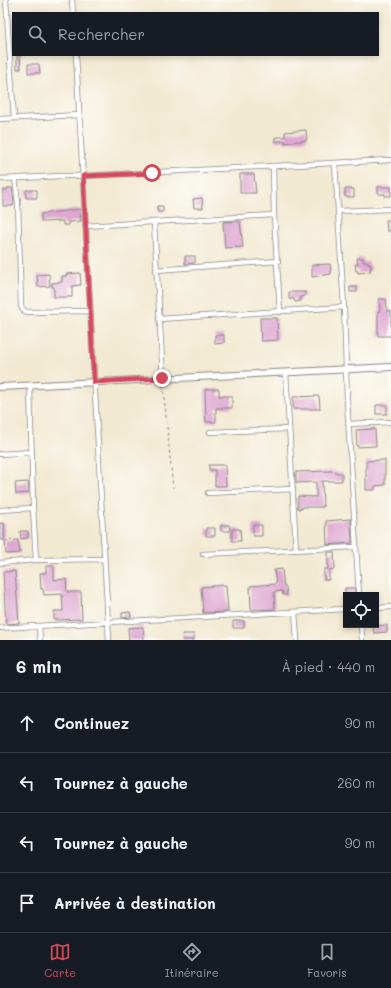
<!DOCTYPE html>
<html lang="fr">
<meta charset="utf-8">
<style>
:root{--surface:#171b24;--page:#242831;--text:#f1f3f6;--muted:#9ea1a6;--line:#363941;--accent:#d1495b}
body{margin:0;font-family:Mali,sans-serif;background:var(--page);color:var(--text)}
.controls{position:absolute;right:12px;bottom:12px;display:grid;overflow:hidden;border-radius:0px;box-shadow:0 2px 6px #0003}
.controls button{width:36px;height:36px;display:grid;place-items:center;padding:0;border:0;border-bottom:1px solid var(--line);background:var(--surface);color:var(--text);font:20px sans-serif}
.stop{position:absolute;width:12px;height:12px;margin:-9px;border:3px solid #d1495b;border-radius:50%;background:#fff}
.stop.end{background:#d1495b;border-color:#fff;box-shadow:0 1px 4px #0008}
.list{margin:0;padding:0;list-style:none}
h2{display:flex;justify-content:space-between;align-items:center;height:52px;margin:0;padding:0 16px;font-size:17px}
h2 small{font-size:13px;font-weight:400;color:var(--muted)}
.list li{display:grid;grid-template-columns:26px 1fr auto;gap:12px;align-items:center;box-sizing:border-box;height:60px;padding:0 16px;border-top:1px solid var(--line)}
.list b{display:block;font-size:15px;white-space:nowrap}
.list em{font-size:13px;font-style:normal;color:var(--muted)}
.icon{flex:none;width:22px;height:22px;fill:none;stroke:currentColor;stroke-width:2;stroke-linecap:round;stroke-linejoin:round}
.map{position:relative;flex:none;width:391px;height:640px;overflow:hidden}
.search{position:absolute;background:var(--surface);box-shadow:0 2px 6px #0003;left:12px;right:12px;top:12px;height:44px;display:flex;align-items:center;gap:10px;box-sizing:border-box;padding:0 14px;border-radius:0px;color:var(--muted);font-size:15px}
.sheet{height:292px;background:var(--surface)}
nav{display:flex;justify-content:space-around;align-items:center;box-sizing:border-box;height:56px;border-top:1px solid var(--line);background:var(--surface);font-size:11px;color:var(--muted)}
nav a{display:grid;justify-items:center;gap:2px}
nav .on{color:var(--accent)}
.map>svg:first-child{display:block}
</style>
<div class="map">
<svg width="391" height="640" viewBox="0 0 391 640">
<rect width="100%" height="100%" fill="#fdfcf7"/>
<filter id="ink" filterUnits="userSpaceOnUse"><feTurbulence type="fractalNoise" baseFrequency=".025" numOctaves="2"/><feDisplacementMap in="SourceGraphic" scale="8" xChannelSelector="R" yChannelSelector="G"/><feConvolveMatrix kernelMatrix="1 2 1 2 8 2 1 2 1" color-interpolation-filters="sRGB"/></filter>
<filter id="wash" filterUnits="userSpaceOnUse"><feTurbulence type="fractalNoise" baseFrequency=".012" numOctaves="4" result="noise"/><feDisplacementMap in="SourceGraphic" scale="16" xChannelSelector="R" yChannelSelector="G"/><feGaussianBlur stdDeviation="0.9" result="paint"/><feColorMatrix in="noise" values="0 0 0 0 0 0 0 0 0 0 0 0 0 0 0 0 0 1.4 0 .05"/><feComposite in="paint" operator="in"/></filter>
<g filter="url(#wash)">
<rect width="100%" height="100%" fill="#f2e9d2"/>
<g id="blocks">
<path fill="#dea6d2" d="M17,56H20L21,69H17Z
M28,64H39L40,73H28Z
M306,130L307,140L285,143V141H275V137H285V132Z
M240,174H254L256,193H240Z
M378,187H391V196H385V194H378Z
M7,188H12L14,203L13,206H3V190H7Z
M345,189H354V197H345Z
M26,190H37V198H26Z
M202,198L203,208H194L193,199Z
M157,206H163V212H158Z
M80,209L81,221L69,222V225H63V221L41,222V214Z
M386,220H391V231H387Z
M240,221L243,247L225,248L223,222Z
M185,256H195V263L185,264Z
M357,258H363V262H369V265H371V269H370V272L358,273V271H356L355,264H358Z
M330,264L331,274L312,277V265Z
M80,273L81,285L72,286V297H54V287H52V283L62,282V276H66V274Z
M49,274L50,286L38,287L37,275Z
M350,287H357V292H350Z
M289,292H305V296L300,297V301L295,302L294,299H289Z
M379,299H386L387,311H391V336H378V311H380Z
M260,318H277L278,340L261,341Z
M215,335H224V343L215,344Z
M205,389H219V396H232V408H216V422H206Z
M319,396L320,409H293V397Z
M376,405H387V414H376Z
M375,429L376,446L357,447L356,430Z
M385,460V485L375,486V490H366V461Z
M209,465H225L226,486H215V470H209Z
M332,471L336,472L337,473H342V481H322L323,507H303V508L298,509V496L316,497V482L296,483V472Z
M28,482L29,493L16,494L15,483Z
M351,519L352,543L327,545L326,521Z
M0,523H4V540H0Z
M221,525H229L230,531H221Z
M253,525H262V536H253Z
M206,528H215V536H206Z
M232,529H240L241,541H232Z
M20,531H28V538L21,539Z
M18,540L20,553L6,554L5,541Z
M328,552H334L335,569L329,570V580H324V569H328Z
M46,566H54V580L66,579L67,592H81L82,619L54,620V611H63L62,594L44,595L43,589H41L40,573H46Z
M282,569L284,587H286L287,595H283L282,591L274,592L275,609L251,610L250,586L276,584L274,570Z
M15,571L19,623L6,624L3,572Z
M226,585L228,612L203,613L201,587Z
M345,588H355V595H345Z
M130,612L131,617L122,618V613Z
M233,621H244V628H233Z
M387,625V632L374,633L373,626Z
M143,627L144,640H129L128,628Z
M182,634H194V640H183Z"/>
</g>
</g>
<g filter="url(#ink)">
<use href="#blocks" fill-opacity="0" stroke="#8a8686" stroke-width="1"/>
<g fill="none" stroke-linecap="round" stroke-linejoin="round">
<g stroke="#8a8686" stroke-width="6">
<path id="street" d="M6,0L14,118
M72,0L73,13
M76,55L109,640
M0,119L79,115
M335,163L344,307L347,400L359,595
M273,166L274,215L280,312
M15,178L18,203L21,306L23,310L27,312L90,311
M0,179L62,176H83L391,160
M338,211L391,209
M154,223L163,378
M85,226L274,215
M156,270L278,261
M159,319L344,307
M286,372L296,550
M30,385L33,508L36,560
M348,424L391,422
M210,432L289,429
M0,454L32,452
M208,493L293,489
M0,510L33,508
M203,554L356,547
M0,563L36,560L104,559
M376,608L391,607
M295,612L297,640
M361,625L362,640
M39,626L40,640
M0,628L346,609"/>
</g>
<g stroke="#8a8686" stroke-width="8">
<path id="secondary" d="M0,387L391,367"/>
</g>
<path stroke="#8a8686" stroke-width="1" stroke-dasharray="3 3" stroke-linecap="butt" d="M163,385L173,488"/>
<use href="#street" stroke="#fff" stroke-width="4.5"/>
<use href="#secondary" stroke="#fff" stroke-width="6"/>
</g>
</g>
<g fill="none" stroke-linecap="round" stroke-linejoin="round" filter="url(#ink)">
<path stroke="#d1495b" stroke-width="5" d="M152,173L83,176L94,382L162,378"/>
</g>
</svg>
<div class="controls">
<button><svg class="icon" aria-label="locate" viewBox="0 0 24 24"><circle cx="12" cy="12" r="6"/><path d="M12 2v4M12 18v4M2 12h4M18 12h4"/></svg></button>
</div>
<div class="stop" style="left:152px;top:173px"></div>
<div class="stop end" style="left:162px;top:378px"></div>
<div class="search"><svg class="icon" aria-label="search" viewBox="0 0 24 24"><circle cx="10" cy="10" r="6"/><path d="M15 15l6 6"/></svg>Rechercher</div>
</div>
<section class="sheet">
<h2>6 min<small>À pied · 440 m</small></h2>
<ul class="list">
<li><svg class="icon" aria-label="ahead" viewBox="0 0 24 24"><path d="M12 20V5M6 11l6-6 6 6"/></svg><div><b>Continuez</b></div><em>90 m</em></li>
<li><svg class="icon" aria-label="left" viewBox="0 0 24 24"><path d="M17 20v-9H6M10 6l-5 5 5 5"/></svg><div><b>Tournez à gauche</b></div><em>260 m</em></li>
<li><svg class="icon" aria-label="left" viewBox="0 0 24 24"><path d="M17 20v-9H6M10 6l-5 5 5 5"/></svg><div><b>Tournez à gauche</b></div><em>90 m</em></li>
<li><svg class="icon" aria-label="arrive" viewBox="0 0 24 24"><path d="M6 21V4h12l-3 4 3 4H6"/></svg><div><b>Arrivée à destination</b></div></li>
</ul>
</section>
<nav>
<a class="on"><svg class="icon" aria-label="map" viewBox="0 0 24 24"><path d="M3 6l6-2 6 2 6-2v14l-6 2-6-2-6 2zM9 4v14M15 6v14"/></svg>Carte</a>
<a><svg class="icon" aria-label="directions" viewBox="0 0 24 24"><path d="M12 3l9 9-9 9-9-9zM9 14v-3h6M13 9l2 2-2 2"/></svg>Itinéraire</a>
<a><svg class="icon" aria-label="saved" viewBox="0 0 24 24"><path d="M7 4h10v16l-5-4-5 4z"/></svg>Favoris</a>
</nav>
